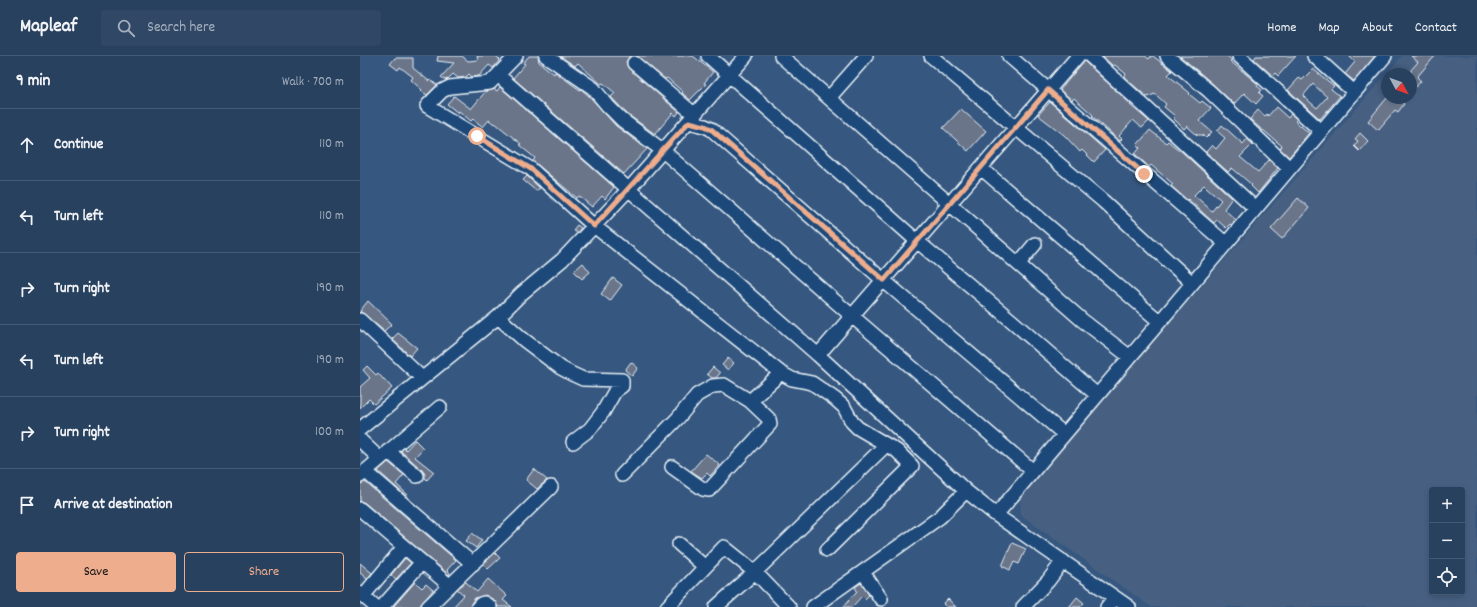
<!DOCTYPE html>
<meta charset="utf-8">
<style>
:root{--surface:#28415f;--page:#304865;--text:#f1f3f6;--muted:#a5afbd;--line:#445a74;--accent:#eead8d}
body{margin:0;font-family:Dekko,sans-serif;background:var(--page);color:var(--text)}
.controls{position:absolute;right:12px;bottom:12px;display:grid;overflow:hidden;border-radius:4px;box-shadow:0 2px 6px #0003}
.controls button{width:36px;height:36px;display:grid;place-items:center;padding:0;border:0;border-bottom:1px solid var(--line);background:var(--surface);color:var(--text);font:20px sans-serif}
.compass{position:absolute;left:1021px;top:12px;width:36px;height:36px;border-radius:50%;background:var(--surface);box-shadow:0 2px 6px #0003;rotate:131deg}
.stop{position:absolute;width:12px;height:12px;margin:-9px;border:3px solid #eead8d;border-radius:50%;background:#fff}
.stop.end{background:#eead8d;border-color:#fff;box-shadow:0 1px 4px #0008}
.list{margin:0;padding:0;list-style:none}
h2{display:flex;justify-content:space-between;align-items:center;height:52px;margin:0;padding:0 16px;font-size:17px}
h2 small{font-size:13px;font-weight:400;color:var(--muted)}
.list li{display:grid;grid-template-columns:26px 1fr auto;gap:12px;align-items:center;box-sizing:border-box;height:72px;padding:0 16px;border-top:1px solid var(--line)}
.list b{display:block;font-size:15px;white-space:nowrap}
.list em{font-size:13px;font-style:normal;color:var(--muted)}
.actions{display:flex;gap:8px;padding:12px 16px}
.actions a{flex:1;padding:9px 0;border:1px solid var(--accent);border-radius:4px;text-align:center;font-size:14px;color:var(--accent)}
.actions .main{background:var(--accent);color:#111}
.icon{flex:none;width:22px;height:22px;fill:none;stroke:currentColor;stroke-width:2;stroke-linecap:round;stroke-linejoin:round}
.map{position:relative;flex:none;width:1117px;height:551px;overflow:hidden}
header{display:flex;align-items:center;gap:24px;box-sizing:border-box;height:56px;padding:0 20px;background:var(--surface);border-bottom:1px solid var(--line)}
header strong{font-size:19px}
nav{display:flex;gap:22px;margin-inline-start:auto;font-size:14px}
.search{width:280px;height:36px;background:var(--page);display:flex;align-items:center;gap:10px;box-sizing:border-box;padding:0 14px;border-radius:4px;color:var(--muted);font-size:15px}
main{display:flex}
aside{flex:1;background:var(--surface)}
.map>svg:first-child{display:block}
</style>
<header>
<strong>Mapleaf</strong>
<div class="search"><svg class="icon" aria-label="search" viewBox="0 0 24 24"><circle cx="10" cy="10" r="6"/><path d="M15 15l6 6"/></svg>Search here</div>
<nav><a>Home</a><a>Map</a><a>About</a><a>Contact</a></nav>
</header>
<main>
<aside>
<h2>9 min<small>Walk · 700 m</small></h2>
<ul class="list">
<li><svg class="icon" aria-label="ahead" viewBox="0 0 24 24"><path d="M12 20V5M6 11l6-6 6 6"/></svg><div><b>Continue</b></div><em>110 m</em></li>
<li><svg class="icon" aria-label="left" viewBox="0 0 24 24"><path d="M17 20v-9H6M10 6l-5 5 5 5"/></svg><div><b>Turn left</b></div><em>110 m</em></li>
<li><svg class="icon" aria-label="right" viewBox="0 0 24 24"><path d="M7 20v-9h11M14 6l5 5-5 5"/></svg><div><b>Turn right</b></div><em>190 m</em></li>
<li><svg class="icon" aria-label="left" viewBox="0 0 24 24"><path d="M17 20v-9H6M10 6l-5 5 5 5"/></svg><div><b>Turn left</b></div><em>190 m</em></li>
<li><svg class="icon" aria-label="right" viewBox="0 0 24 24"><path d="M7 20v-9h11M14 6l5 5-5 5"/></svg><div><b>Turn right</b></div><em>100 m</em></li>
<li><svg class="icon" aria-label="arrive" viewBox="0 0 24 24"><path d="M6 21V4h12l-3 4 3 4H6"/></svg><div><b>Arrive at destination</b></div></li>
</ul>
<div class="actions"><a class="main">Save</a><a>Share</a></div>
</aside>
<div class="map">
<svg width="1117" height="551" viewBox="0 0 1117 551">
<rect width="100%" height="100%" fill="#36577f"/>
<filter id="ink" filterUnits="userSpaceOnUse"><feTurbulence type="fractalNoise" baseFrequency=".025" numOctaves="2"/><feDisplacementMap in="SourceGraphic" scale="8" xChannelSelector="R" yChannelSelector="G"/><feConvolveMatrix kernelMatrix="1 2 1 2 8 2 1 2 1" color-interpolation-filters="sRGB"/></filter>
<g filter="url(#ink)">
<path fill="#466082" fill-rule="evenodd" d="M1042,0H1117V551H791L661,459L660,439ZM1027,18H1051V42H1027ZM1072,434H1102V536H1072Z"/>
<path fill="#6a748a" stroke="#e8f1f8" fill-rule="evenodd" d="M78,0H102L108,5L118,4L117,0H136L140,4L133,12L129,9L119,20L112,21L109,18L106,21L98,22L93,18L88,23L85,24L81,21L94,7L77,5Z
M169,0H178L179,6L194,18L195,16L220,34L221,33L230,41L256,70L287,93L264,118L153,22L165,8L163,7Z
M200,0H270L266,6L269,13L319,56L316,60L313,57L295,78L267,58L251,41L255,37L243,27L241,28L218,7L215,10Z
M277,0H333L353,16L344,27L346,28L330,44L322,37L323,36L307,22L305,23Z
M742,0H785L789,3L791,0H793L812,15L808,19L830,37L829,38L840,47L842,45L851,52L839,65L852,76L846,82L843,79H837L827,70L824,73L813,62L815,60L804,51L806,48L795,38L787,41L764,21L766,18L755,9L753,10Z
M820,0H867L872,4L870,5L898,28L897,30L902,34L899,37L903,40L896,48L884,37L874,48L854,29Z
M896,0H936L918,20L915,17L913,20L894,3Z
M989,0H1015L994,25L985,18L995,6Z
M1051,0H1075L1057,21L1061,25L1051,36V14L1058,6Z
M35,2H53V12L69,25L70,24L77,29L67,39L61,35L62,34L51,24L53,21L40,11L38,14L30,8Z
M724,5L771,48L770,49L789,65L782,72L773,64L759,80L762,83L760,85L732,60L733,59L714,42L712,44L700,34Z
M953,13L974,30L971,33L980,40L960,63L928,34L939,22L942,24ZM953,28L967,41L957,52L943,40Z
M140,31L254,131L245,143L242,140L232,151L219,140L217,142L173,105L175,102L159,89L161,88L135,67L134,68L129,64L123,71L113,63L111,65L99,55L98,57L87,48L94,40L111,53L125,36L134,33L137,35Z
M1027,42H1037L1044,48L1038,56L1035,54L1018,74L1008,65Z
M690,46L745,94L734,106L722,94L720,96L704,79L678,59Z
M916,51L928,62L931,58L937,63L935,65L949,77L929,101L920,93L922,90L903,74V75L890,63L898,54L905,60L907,58L908,60Z
M601,53L626,75L608,95L583,72Z
M862,69L883,88L887,83L893,88L880,101L898,116L909,104L918,112L898,137L891,130L892,129L872,112L868,116L846,96L852,89L856,93L865,82L857,75Z
M790,74L806,87L808,85L820,95V94L872,142L864,153L876,164L871,169L870,168L866,172L857,164L854,167L828,143L827,144L811,130L813,128L791,109L789,111L775,98L780,92L777,89ZM844,129L861,144L852,155L834,139Z
M1000,77L1008,85L999,95L994,90L998,85L995,83Z
M167,120L180,132L176,135L163,124Z
M938,142L949,152L922,183L911,173Z
M217,169L221,172L217,177L213,174Z
M223,207L230,216L222,223L214,215Z
M253,222L262,229L250,245L241,238Z
M8,245L32,268L24,275L0,255Z
M38,277L57,292L50,300L32,283Z
M368,302L374,307L368,314L362,309Z
M271,306L278,312L272,320L265,314Z
M7,310L16,319L18,317L23,323H24L32,332L14,348L9,343L0,352V331L10,322L3,314Z
M353,311L360,317L356,322H352L347,318Z
M55,384L63,392L55,401L74,416L67,424L65,422V418L62,414L41,395L44,392L46,394Z
M346,398L360,409L350,420L347,417L342,422L331,415Z
M28,406L44,419L36,428L48,439L47,441L18,415Z
M174,413L187,424L177,433L166,424Z
M5,426L96,504L87,514L90,517L89,519L5,447L0,445V428Z
M112,477L122,484L116,492L106,485Z
M652,487L666,493L659,508L654,506L650,514L642,510Z
M135,497L140,502L128,513L123,508Z
M45,502L51,507L36,523L31,519Z
M0,507L12,517L7,523L0,517Z
M128,523L147,540L143,544L152,551H138L134,544L125,539L115,542L112,546L110,551H93L104,539L97,533L106,526L117,536Z
M55,526L62,532L66,528L73,534L59,551H33Z
M501,527L509,539L505,543L502,540L492,551H483L497,535L495,531Z
M717,541L724,547L720,551H709Z
M588,543L596,551H587L583,548Z"/>
<g fill="none" stroke-linecap="round" stroke-linejoin="round">
<g stroke="#e8f1f8" stroke-width="16">
<path id="minor" d="M156,0L130,27L90,31L82,35L67,50L171,113L234,170L421,317L432,323L452,327L475,343L484,351L492,366L498,372L537,395L552,410L467,494
M186,0L233,32L248,50L262,64L302,94L492,260L673,415
M348,0L557,185L652,265L737,339
M421,0L722,264L770,301
M571,0L743,145L832,227
M649,0L865,187
M730,0L895,152
M807,0L849,35L929,112
M879,0L961,75
M954,0L994,36
M274,7L335,59
M138,19L458,299L606,435L636,459L769,551
M469,42L506,0
M329,66L345,70L351,73L523,224L704,378
M621,112L799,265
M659,207L675,188
M138,261L164,284L201,312L212,318L223,323L262,324V330L255,335L243,356L230,373L213,386
M0,264L62,322
M458,299L718,0
M0,373L138,261L161,238L202,204L269,133L386,0
M0,384L20,403
M28,395L57,420
M312,411L343,433L349,434L410,368L409,363L390,345
M5,415L113,508
M262,419L318,362L337,339L353,330L364,329L390,345L421,317
M0,420L80,351
M0,453L90,530
M636,459L1025,0
M319,488L345,511
M503,516L521,543
M0,537L16,551
M3,540L44,491
M22,551L62,506
M68,551L191,431
M118,551L121,548L124,547L130,551
M307,551L364,491L395,516L429,551
M356,551L395,516L526,389
M453,551L580,461L606,435
M663,551L688,525L703,505
M747,551L755,542"/>
</g>
<use href="#minor" stroke="#1f4a7a" stroke-width="13"/>
</g>
</g>
<g fill="none" stroke-linecap="round" stroke-linejoin="round" filter="url(#ink)">
<path stroke="#eead8d" stroke-width="5" d="M117,80L171,113L234,170C266,136 297,100 329,66L345,70L351,73L524,224L688,34L784,118"/>
</g>
</svg>
<div class="controls">
<button>+</button>
<button>−</button>
<button><svg class="icon" aria-label="locate" viewBox="0 0 24 24"><circle cx="12" cy="12" r="6"/><path d="M12 2v4M12 18v4M2 12h4M18 12h4"/></svg></button>
</div>
<svg class="compass" viewBox="-18 -18 36 36"><path d="M0-13l5 13h-10z" fill="#e53935"/><path d="M0 13l5-13h-10z" fill="#a5afbd"/></svg>
<div class="stop" style="left:117px;top:80px"></div>
<div class="stop end" style="left:784px;top:118px"></div>
</div>
</main>
